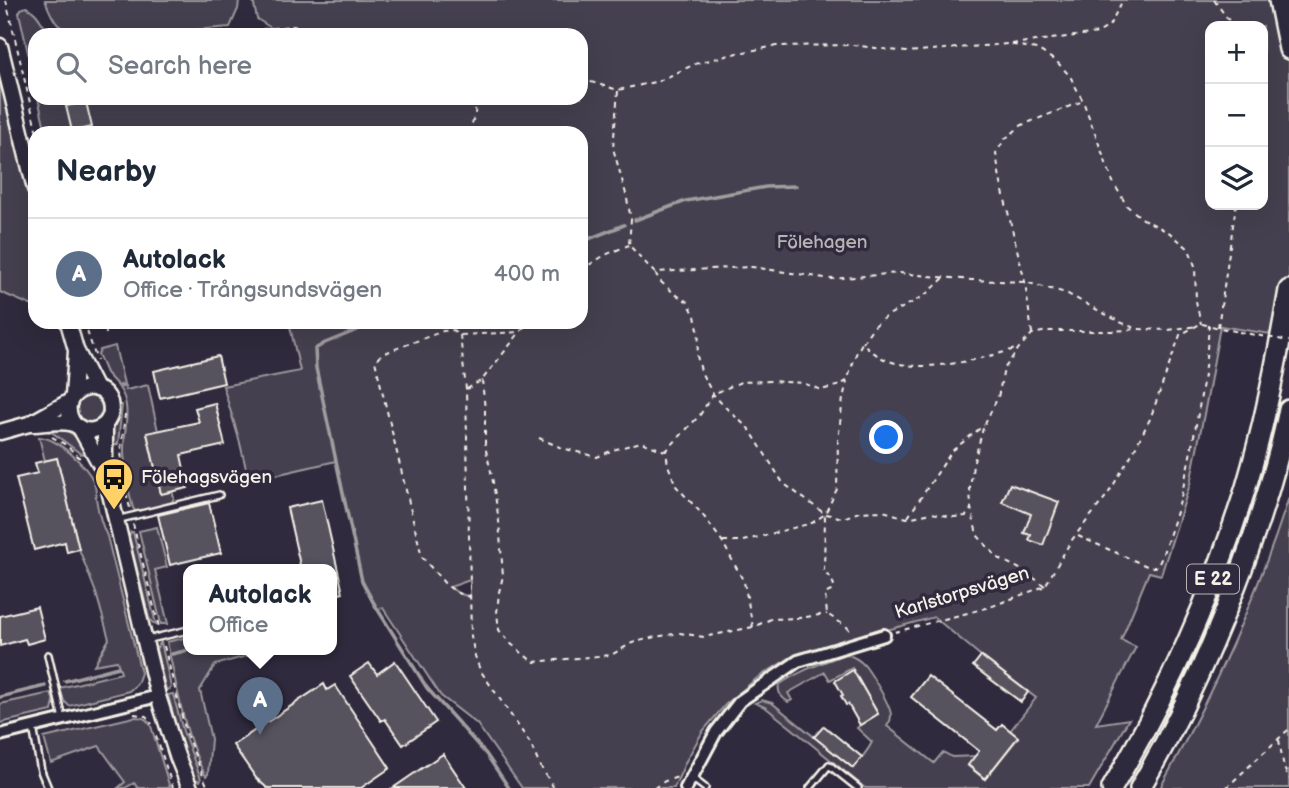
<!DOCTYPE html>
<meta charset="utf-8">
<style>
:root{--surface:#fff;--page:#f6f6f7;--text:#1f2937;--muted:#747a83;--line:#e0e1e3;--accent:#84754c}
body{margin:0;font-family:"Balsamiq Sans",sans-serif;background:var(--page);color:var(--text)}
.controls{position:absolute;right:21px;top:21px;display:grid;overflow:hidden;border-radius:14px;box-shadow:0 7px 28px #0002}
.controls button{width:63px;height:63px;display:grid;place-items:center;padding:0;border:0;border-bottom:2px solid var(--line);background:var(--surface);color:var(--text);font:35px sans-serif}
.you{position:absolute;left:887px;top:438px;width:24px;height:24px;margin:-18px;border:5px solid #fff;border-radius:50%;background:#1a73e8;box-shadow:0 0 0 10px #1a73e833}
.badge{display:grid;place-items:center;width:46px;height:46px;border-radius:50%;background:var(--accent);color:#fff;font-size:23px;font-weight:700}
.pin{position:absolute;translate:-50% -58px;filter:drop-shadow(0 2px 4px #0008)}
.pin::after{content:'';position:absolute;top:37px;width:24px;height:21px;background:inherit;clip-path:polygon(0 0,100% 0,50% 100%)}
.popup{position:absolute;left:183px;top:564px;width:154px;height:91px;box-sizing:border-box;display:grid;place-content:center;border-radius:14px;background:var(--surface);filter:drop-shadow(0 2px 5px #0005);font-size:23px;white-space:nowrap;color:var(--muted)}
.popup b{font-size:26px;color:var(--text)}
.popup::after{content:'';position:absolute;left:50%;top:100%;margin-left:-14px;border:14px solid transparent;border-top-color:var(--surface)}
.list{margin:0;padding:0;list-style:none}
h2{display:flex;justify-content:space-between;align-items:center;height:91px;margin:0;padding:0 28px;font-size:30px}
h2 small{font-size:23px;font-weight:400;color:var(--muted)}
.list li{display:grid;grid-template-columns:46px 1fr auto;gap:21px;align-items:center;box-sizing:border-box;height:112px;padding:0 28px;border-top:2px solid var(--line)}
.list b{display:block;font-size:26px;white-space:nowrap}
.list p{margin:0;font-size:23px;white-space:nowrap;color:var(--muted)}
.list em{font-size:23px;font-style:normal;color:var(--muted)}
.icon{flex:none;width:38px;height:38px;fill:none;stroke:currentColor;stroke-width:2;stroke-linecap:round;stroke-linejoin:round}
.map{position:relative;flex:none;width:1289px;height:788px;overflow:hidden}
.search{position:absolute;background:var(--surface);box-shadow:0 7px 28px #0002;left:28px;top:28px;width:560px;height:77px;display:flex;align-items:center;gap:18px;box-sizing:border-box;padding:0 24px;border-radius:21px;color:var(--muted);font-size:26px}
.panel{position:absolute;background:var(--surface);box-shadow:0 7px 28px #0002;left:28px;top:126px;width:560px;height:203px;border-radius:21px}
.map>svg:first-child{display:block}
</style>
<div class="map">
<svg width="1289" height="788" viewBox="0 0 1289 788">
<rect width="100%" height="100%" fill="#2f2a3d"/>
<filter id="ink" filterUnits="userSpaceOnUse"><feTurbulence type="fractalNoise" baseFrequency=".0143" numOctaves="2"/><feDisplacementMap in="SourceGraphic" scale="14" xChannelSelector="R" yChannelSelector="G"/><feConvolveMatrix kernelMatrix="1 2 1 2 8 2 1 2 1" color-interpolation-filters="sRGB"/></filter>
<g filter="url(#ink)">
<path fill="#454050" stroke="#9c989c" stroke-width="2" fill-rule="evenodd" d="M45,0H239L238,9L230,27L183,31L85,35C58,31 54,24 45,0Z
M253,0H1289V337L1220,326L1208,394L1190,484L1161,575L1149,572L1121,640L1136,647L1096,724L1129,719L1089,788H865L789,726L765,707L755,703L762,700L772,703L853,768C860,759 867,753 872,742L857,728L860,725L878,714L852,668L830,680L825,672L788,693L792,700L788,702C782,698 777,693 779,685C799,671 822,663 845,654C853,656 859,659 865,666C871,674 892,707 891,716C891,721 889,723 887,726L934,763L943,752L952,757L976,756L968,766L985,779L1018,738L1010,731L1036,698L981,656L934,617L793,656L757,678L725,705L703,731L686,761L674,788H522L477,724L441,696L383,608L378,609L362,581L336,461L249,481L239,439L223,386L300,371L289,322H581V133H46L38,98H581V35H245L276,31L257,19ZM1210,26H1263V205H1210ZM470,580V597L458,593L450,587Z
M26,7C40,13 41,26 52,35H35V84L19,13L21,9Z
M0,46L35,189V307L0,292Z
M115,346L124,384L118,386L106,373L98,354L100,350Z
M148,385L158,431L147,434L161,493L172,491L174,498L172,502L136,512L133,508C128,490 125,472 124,453C123,432 133,406 119,388L125,386L126,390Z
M76 409a13 13 0 1 1 26 0a13 13 0 1 1-26 0Z
M119,405H122L118,444L110,446V436L118,417Z
M59,429C74,431 79,440 86,453L81,454L53,433L44,430Z
M39,437C58,438 86,465 94,482C96,487 96,493 96,498C98,511 101,524 107,536L141,673L137,684L129,691L69,706L64,701L60,688L121,673L117,661L94,665L109,639L96,593L79,549L57,458L45,461Z
M1289,497V788H1160C1212,695 1256,599 1289,497Z
M157,527L167,567L155,570L168,624H161L139,531Z
M131,532H133L156,624L153,623L149,618L129,536Z
M188,637V649H271L215,665L200,690L211,739L208,774L206,776C185,741 176,682 167,642Z
M161,642L171,687L170,689L166,690L156,649Z
M51,693L54,702L52,711L0,723V704Z
M173,694L183,731L201,779L200,781L195,779L182,747L168,695Z
M134,717C142,717 147,718 151,726L170,788H138L134,783L125,788H118L125,782L99,746L51,763L44,738Z"/>
<g fill="none" stroke-linecap="round" stroke-linejoin="round">
<path stroke="#a19ea0" stroke-width="3.5" d="M635,220L686,201L766,187L796,186
M581,242L624,225
M377,322L325,343L315,349L316,368L362,581L373,602L427,688L486,754L509,788
M172,654L193,649
M65,681L118,667
M0,697L45,686"/>
</g>
<path fill="#56525f" stroke="#f4f1e8" stroke-width="2" d="M86,102L92,127L72,131L66,106Z
M218,356L224,383L160,398L154,371Z
M215,403L225,445L181,455L188,488L161,494L147,433L199,422L195,408Z
M57,458L79,549L67,552L65,542L34,550L16,478L38,473L35,463Z
M1010,484L1059,502L1043,545L1029,540L1031,535L1024,533L1031,514L1002,502Z
M322,500L343,593L332,596V569H301L287,508Z
M209,503L221,553L170,565L158,515Z
M37,607L45,639L27,644L25,639L0,646V616Z
M981,656L1028,692L1021,702L973,666Z
M395,661L436,722L403,745L385,719L381,721L350,676L369,663L377,674Z
M853,670L878,714L860,725L848,704L846,705L841,696L843,695L835,681Z
M928,676L997,730L1002,724L1018,737L985,779L968,765L979,751L911,697Z
M324,684L327,690L335,685L390,768L361,788H267L256,778L233,745Z
M824,726L862,757L853,768L814,737Z
M443,754L466,788H393L422,768Z"/>
<g fill="none" stroke-linecap="round" stroke-linejoin="round">
<g stroke="#f4f1e8" stroke-width="10">
<path id="lane" d="M116,520L219,495
M146,640L188,630
M48,655L63,719
M33,727L41,771L48,788
M692,778L705,788
M810,788L829,765L858,788"/>
</g>
<g stroke="#f4f1e8" stroke-width="16">
<path id="street" d="M0,735L158,696
M686,788L716,732L740,701L798,661L884,635"/>
</g>
<g stroke="#f4f1e8" stroke-width="19">
<path id="secondary" d="M0,46L35,189
M68,322L76,350L96,389
M73,396L76,351
M29,424C42,424 60,420 73,424C74,424 80,428 82,429C92,433 105,428 109,418C112,413 111,407 110,402C100,373 53,393 74,424
M80,428L105,473L158,696L177,756L190,788
M0,432L29,424L70,401
M105,472V424"/>
</g>
<g stroke="#f4f1e8" stroke-width="24">
<path id="highway" d="M1279,0L1289,49
M1112,788C1168,693 1213,592 1246,487C1265,423 1278,356 1289,290
M1140,788C1167,742 1191,693 1212,644C1244,569 1272,491 1289,410"/>
</g>
<path stroke="#f4f1e8" stroke-width="2" stroke-dasharray="5 5" stroke-linecap="butt" d="M6,0L37,133
M1214,0L1233,26
M212,35L292,26L329,31L345,35
M1012,44L1098,33L1109,26L1123,0
M581,79L618,90L659,81L695,64L733,54L776,46L853,45L906,52L1008,44L1037,49L1057,62L1070,76L1083,101L1113,182L1127,206L1143,219L1170,233L1189,249L1195,266L1196,301L1201,324
M618,91L613,148L626,194L631,219L629,245L654,272L752,267L832,279L899,273L971,280L1025,282L1066,293L1120,322L1137,329L1168,330L1197,326
M469,133L475,114L476,98
M581,270L605,255L629,245
M655,273L661,282L675,294L688,302L695,316L699,334L697,356L702,374L713,394L724,406L750,430L783,483L825,514L824,573L830,577L834,585L831,591L825,594L827,614L847,627L852,633
M84,322L97,361
M105,322L106,334
M1202,324L1239,332
M1218,327L1236,205
M1032,333L1025,282L1000,179L996,153L1005,139L1022,125L1083,101
M461,335L519,332
M863,343C878,313 898,313 923,296C931,291 937,284 944,278
M482,380L485,410V446L492,476L499,521L503,576L499,592L497,613L499,630L510,643L533,662L611,655L632,643L655,637L680,633L704,637L753,627L771,619L799,618L827,614
M467,389L482,380L528,322
M125,414L121,449L123,482L130,508
M52,437L66,445L82,460L83,459
M539,438L562,448L597,457L613,450L641,442L665,451
M826,514L843,518L859,512L883,511L907,518L932,513L953,517L966,516L971,509
M908,517L952,451L984,425
M133,524L159,627
M1078,536L1149,567H1157L1161,559C1168,538 1176,518 1181,497C1194,440 1205,383 1209,325
M723,541H743L812,523L825,514L837,489L838,441L843,398L847,382
M1045,586L1024,571L998,558L977,535L971,508L970,488L973,465L984,425L998,397L1004,369L1019,348L1032,334L1048,331H1114L1136,329
M471,597L458,593L446,585L422,557L375,361L382,354L443,331L453,330L460,335L466,389L471,636L475,656L480,670L530,743L539,764L554,788
M753,627L744,582L722,541L702,514L676,486L668,465L666,451L700,415L713,394L741,382L770,381L803,383L821,390L837,386L847,381L856,354L862,343C868,348 874,353 880,357C917,377 980,359 1019,348
M895,632L990,607L1045,586L1071,541L1108,494L1133,452L1150,419L1180,335L1200,324
M164,646L187,736L208,788
M134,714L146,716L152,724
M156,736L173,788
M1279,740L1284,768L1289,779
M654,788L665,781L678,777
M1226,788L1289,729"/>
<use href="#lane" stroke="#2f2a3d" stroke-width="5"/>
<use href="#street" stroke="#2f2a3d" stroke-width="10"/>
<use href="#secondary" stroke="#2f2a3d" stroke-width="14"/>
<use href="#highway" stroke="#2f2a3d" stroke-width="19"/>
<path stroke="#f4f1e8" stroke-width="2" stroke-dasharray="5 5" stroke-linecap="butt" d="M1239,332L1289,341"/>
</g>
</g>
<defs>
<g id="bus-pin" transform="scale(2.0125)"><path d="M0 17L-7.5 6A9.5 9.5 0 1 1 7.5 6Z" fill="#ffd166" stroke="#2f2a3d"/><path d="M-5-6H5V4H4V6H2V4H-2V6H-4V4H-5ZM-3.5-4V0h7V-4ZM-3.5 1.2v1.5H-2V1.2ZM2 1.2v1.5H3.5V1.2Z" fill="#111"/></g>
</defs>
<g fill-rule="evenodd">
<use href="#bus-pin" x="114" y="477"/>
</g>
<g text-anchor="middle" dominant-baseline="central" stroke-width="7" stroke-linejoin="round" paint-order="stroke">
<rect fill="#2f2a3d" stroke="#b9b5b5" stroke-width="2" x="1187" y="564.5" width="52" height="29" rx="5"/>
<g font-size="18" font-weight="bold" fill="#f4f1e8">
<text x="1213" y="579">E 22</text>
</g>
<g font-size="19" fill="#b7b3b3" stroke="#2f2a3d">
<text x="822" y="242">Fölehagen</text>
</g>
<g font-size="19" fill="#f4f1e8" stroke="#2f2a3d" text-anchor="start">
<text x="141" y="477">Fölehagsvägen</text>
</g>
<g font-size="19" fill="#f4f1e8" stroke="#2f2a3d">
<text transform="translate(962 593) rotate(-17)">Karlstorpsvägen</text>
</g>
</g>
</svg>
<div class="controls">
<button>+</button>
<button>−</button>
<button><svg class="icon" aria-label="layers" viewBox="0 0 24 24"><path d="M12 4l9 5-9 5-9-5zM3 14l9 5 9-5"/></svg></button>
</div>
<div class="you"></div>
<div class="pin badge" style="left:260px;top:735px;background:#5c6f8a">A</div>
<div class="popup"><b>Autolack</b>Office</div>
<div class="search"><svg class="icon" aria-label="search" viewBox="0 0 24 24"><circle cx="10" cy="10" r="6"/><path d="M15 15l6 6"/></svg>Search here</div>
<section class="panel">
<h2>Nearby<small></small></h2>
<ul class="list">
<li><span class="badge" style="background:#5c6f8a">A</span><div><b>Autolack</b><p>Office · Trångsundsvägen</p></div><em>400 m</em></li>
</ul>
</section>
</div>
